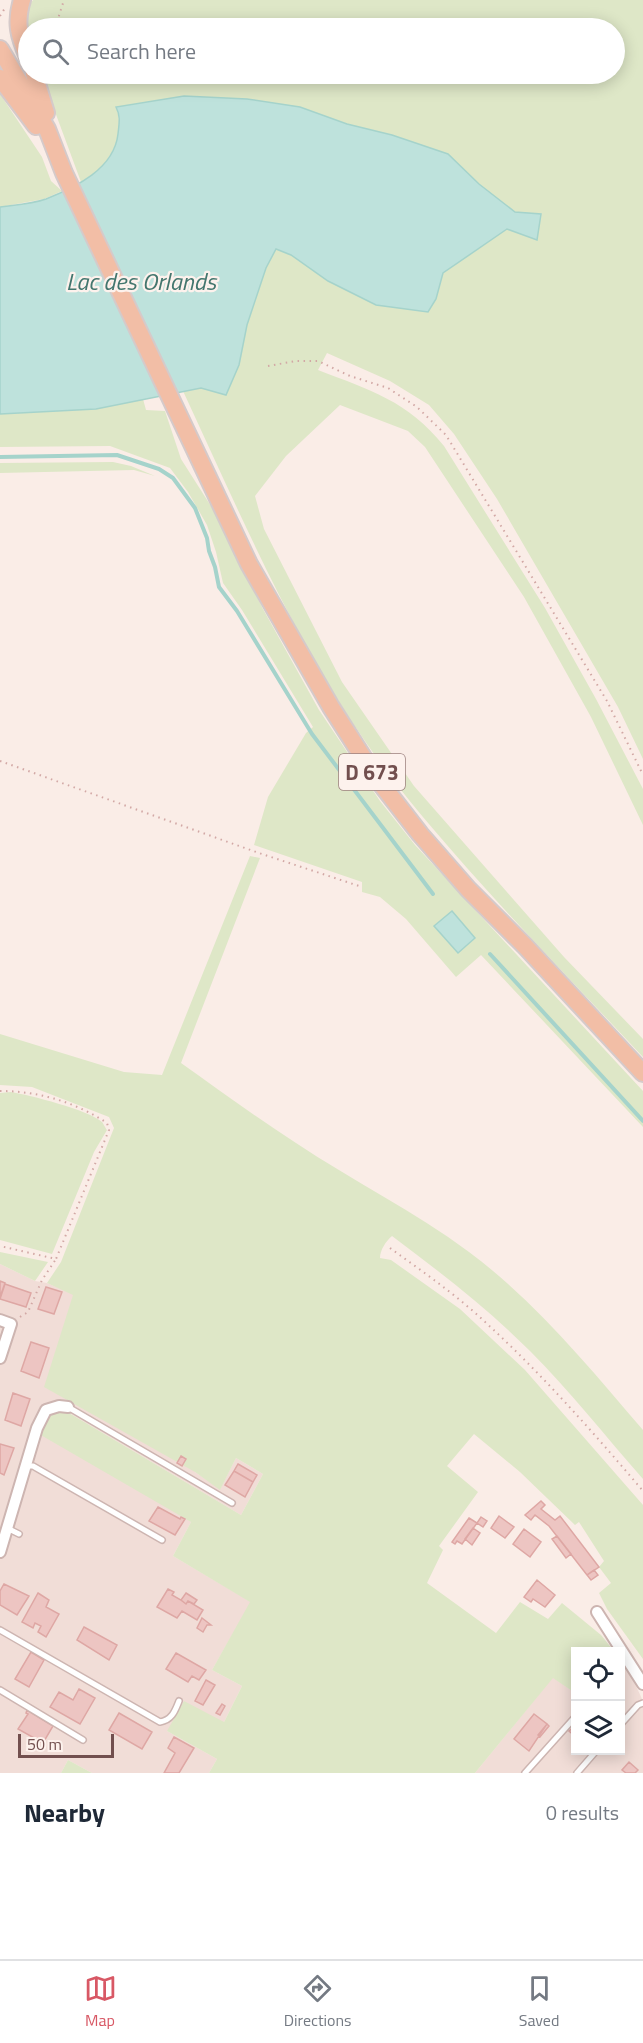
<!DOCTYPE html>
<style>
:root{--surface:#fff;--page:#f6f6f7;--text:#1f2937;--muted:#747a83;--line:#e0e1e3;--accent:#d85865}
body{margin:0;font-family:"Titillium Web",sans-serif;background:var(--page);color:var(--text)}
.controls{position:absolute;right:18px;bottom:18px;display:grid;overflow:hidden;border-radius:0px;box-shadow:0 3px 15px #0003}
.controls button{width:54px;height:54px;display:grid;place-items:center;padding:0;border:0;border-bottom:2px solid var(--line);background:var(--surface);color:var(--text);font:30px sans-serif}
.scale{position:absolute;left:18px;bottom:15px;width:96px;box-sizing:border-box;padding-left:6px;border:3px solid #724f4e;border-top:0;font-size:16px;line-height:21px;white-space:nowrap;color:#724f4e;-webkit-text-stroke:4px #fdf2ed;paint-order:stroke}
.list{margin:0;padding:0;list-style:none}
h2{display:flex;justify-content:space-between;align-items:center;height:78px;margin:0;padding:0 24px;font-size:26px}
h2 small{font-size:20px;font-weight:400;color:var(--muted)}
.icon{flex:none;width:33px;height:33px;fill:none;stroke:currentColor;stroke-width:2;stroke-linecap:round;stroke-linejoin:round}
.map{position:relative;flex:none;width:643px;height:1773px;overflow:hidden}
.search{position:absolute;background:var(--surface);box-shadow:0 3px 15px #0003;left:18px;right:18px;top:18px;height:66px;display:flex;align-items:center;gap:15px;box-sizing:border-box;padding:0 21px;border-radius:33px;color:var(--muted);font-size:22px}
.sheet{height:186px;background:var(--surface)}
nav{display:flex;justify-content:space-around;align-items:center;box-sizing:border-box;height:84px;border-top:2px solid var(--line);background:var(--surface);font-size:16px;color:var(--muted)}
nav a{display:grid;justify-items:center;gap:3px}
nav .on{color:var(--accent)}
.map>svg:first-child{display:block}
</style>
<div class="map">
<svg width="643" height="1773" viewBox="0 0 643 1773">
<rect width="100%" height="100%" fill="#faede7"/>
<path fill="#f1ddd7" d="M0,1264L35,1281L47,1283L73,1294L195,1472L220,1489L236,1458L263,1474L241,1515L69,1413L191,1522L173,1556L251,1602L212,1670L242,1686L224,1722L167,1731L217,1759L209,1773H92L68,1760L61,1773H0Z
M624,1666L627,1667L643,1701V1773H475L553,1677L575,1693L576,1750H620L621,1670Z"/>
<path fill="#dee7c7" d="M33,0H643V759L618,707L497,499L454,434L429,405L390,381L327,353L318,370C370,390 408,401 444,446L545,608L596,699L643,789V825L591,717L524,597L425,447L408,431L340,405L286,456L255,496L264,529L342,682L414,786L564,957L643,1039V1057C584,994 524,932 467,868C432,828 397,788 367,744C291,635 239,511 183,391L201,388L226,395L239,365L247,325L266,267L276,249L291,255L328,281L436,299L443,273L507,229L515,212L479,184L448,154L392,135L347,124L300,107L247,99L184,96L116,107C127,136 108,169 81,182L41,74H614V28H28V43C27,28 23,13 33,0Z
M0,94L42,157L51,181L62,191L44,199L0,207Z
M143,399L146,410L165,411L181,459L216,514L263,609L319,710L380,801L415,845L643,1091V1127L481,955L456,977L406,919L380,897L362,892V882L254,845L268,797L306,733L313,727L242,610L223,583L216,552L207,525L188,492L170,468L110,446L0,447V414L96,409Z
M113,462L131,466L155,476L134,470L0,473V463Z
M250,856L260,858L181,1063C219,1090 257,1118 296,1143C353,1181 414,1211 469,1252C535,1301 589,1367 643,1430V1479C606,1437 570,1391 530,1351C487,1308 440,1272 392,1236C386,1241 380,1250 380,1258L391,1260L460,1309L525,1370L643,1505V1659L607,1609L599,1593L611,1583L599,1567L604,1561L579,1522L575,1525L520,1472L474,1434L447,1466L478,1492L439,1546L443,1550L427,1583L496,1633L520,1602L548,1619L562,1603L601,1635L614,1651L576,1652L575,1693L553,1678L475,1773H209L217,1759L167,1731L184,1701L224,1722L242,1686L212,1670L250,1602L173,1556L191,1522L39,1434C48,1416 48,1412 69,1413L241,1515L263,1474L236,1458L220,1490L195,1472L44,1387L73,1295L47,1283L61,1262L114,1128L109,1117L32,1087L0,1085V1034L124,1072L162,1075Z
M11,1092C29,1095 89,1110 102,1122C103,1123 106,1129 107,1130L94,1152L52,1254L0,1240V1093Z
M0,1252L48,1262L35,1281L0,1264Z
M68,1760L92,1773H61Z"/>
<path fill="#bee2dc" stroke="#a5d3cb" stroke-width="1.5" d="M184,96L247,99L300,107L347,124L392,135L448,154L479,184L515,212L541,214L537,240L507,229L443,273L436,299L428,312L376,305L328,281L291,255L276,249L266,268L247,325L239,365L226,395L201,388L96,409L0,414V207C15,205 32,204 46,199C76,187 114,169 118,134C119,124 121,117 116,107Z
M452,911L475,938L458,953L434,926Z"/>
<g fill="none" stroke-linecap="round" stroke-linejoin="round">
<path stroke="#a5d3cb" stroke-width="4" d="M0,457L117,455L159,469L173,478L195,508L207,538L209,551L215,567L219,587L237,611L312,734L433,894
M490,954L643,1121"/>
</g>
<path fill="#edc5c2" stroke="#dea7a4" stroke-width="1.5" d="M0,1281L5,1283L0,1297Z
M5,1284L31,1293L26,1307L0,1299Z
M46,1287L62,1292L54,1314L38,1309Z
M31,1342L49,1348L39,1378L21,1371Z
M13,1393L30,1399L21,1426L5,1420Z
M0,1444L14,1448L4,1475L0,1473Z
M181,1456L186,1459L182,1466L177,1463Z
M238,1464L257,1475L253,1482L234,1471Z
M234,1471L253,1482L245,1497L225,1485Z
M541,1501L545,1505L541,1509L555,1520L560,1516L599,1567L587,1575L549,1526L535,1515L531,1520L525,1515Z
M158,1507L180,1519L181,1517L185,1519L175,1535L149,1521Z
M499,1516L514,1527L505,1538L491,1528Z
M481,1517L487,1521L483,1527L477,1523Z
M469,1518L477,1523L462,1544L457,1541L455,1544L452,1542Z
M473,1528L480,1533L472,1545L465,1539Z
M524,1529L541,1542L530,1557L513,1544Z
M557,1536L571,1554L566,1558L552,1539Z
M594,1570L598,1575L591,1580L587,1575Z
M537,1580L555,1595L545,1607L533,1599L531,1602L524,1597Z
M4,1584L29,1596L17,1615L0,1605V1591Z
M168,1589L174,1592L172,1595L181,1600L186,1604L188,1601L203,1610L197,1620L182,1611L177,1618L157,1607Z
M38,1593L49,1600L46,1607L59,1614L46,1637L38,1632L41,1626L35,1623L33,1628L22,1622Z
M186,1593L197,1600L194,1604L188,1601L186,1604L181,1600Z
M202,1618L211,1625H207L203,1632L197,1628Z
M84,1627L117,1645L109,1660L77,1640Z
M31,1652L44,1660L29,1687L15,1679Z
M176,1653L206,1670L199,1680L192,1676L188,1682L166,1669Z
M206,1680L215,1685L203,1705L195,1701Z
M79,1689L95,1698L80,1724L50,1707L59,1692L73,1700Z
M222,1704L225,1706L220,1715L216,1713Z
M27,1710L53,1726L43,1743L18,1729L28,1714L26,1713Z
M119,1713L152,1732L142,1749L109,1730Z
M534,1714L547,1724L529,1751L514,1739Z
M547,1724L549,1726L540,1737L538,1735Z
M576,1725V1737L569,1731Z
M174,1737L194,1748L179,1773H164L175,1753L168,1748Z
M629,1762L638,1770L635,1773H626L622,1770Z"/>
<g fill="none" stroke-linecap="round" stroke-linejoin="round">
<g stroke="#cdb5b1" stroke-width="8">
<path id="lane" d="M68,1407L232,1503
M25,1466H33L162,1540
M7,1528L19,1534
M0,1630L160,1722C172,1720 175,1711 179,1701
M0,1690L83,1740
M620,1725L638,1705L643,1703
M525,1773L576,1716
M577,1773L597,1750"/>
</g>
<g stroke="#cdb5b1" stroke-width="14">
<path id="street" d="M0,1320L11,1324L0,1358
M0,1552L37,1428L46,1410L59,1406L68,1407
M597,1612L643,1684"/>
</g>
<g stroke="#d5caca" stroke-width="20">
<path id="primary" d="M22,0C15,23 19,36 28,57
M0,49L47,129L64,173L249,564L331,707L375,776L420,834L468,889L525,946L643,1073
M34,74L46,113
M0,78L36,126"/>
</g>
<path stroke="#d2a8a5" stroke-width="2" stroke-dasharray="1.5 4.5" stroke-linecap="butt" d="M0,16L5,8
M57,22L64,0
M268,366L296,361H318L350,376L388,388L417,407L446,435L607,701L643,775
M0,761L259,853L359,886
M0,1091C38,1091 75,1102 107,1123L109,1130L56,1259L0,1246
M390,1248C422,1271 455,1294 484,1321C541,1373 593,1432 643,1491
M20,1317L28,1312L42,1280L56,1259"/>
<use href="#lane" stroke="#fff" stroke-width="5"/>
<use href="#street" stroke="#fff" stroke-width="10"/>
<use href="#primary" stroke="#f2bea6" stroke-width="16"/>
</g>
<g text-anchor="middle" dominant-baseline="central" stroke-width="4.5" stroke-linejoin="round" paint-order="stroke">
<rect fill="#fdf2ed" stroke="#9c807e" stroke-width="1.5" x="339" y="754" width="66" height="36" rx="4.5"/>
<g font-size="21" font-weight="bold" fill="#724f4e">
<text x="372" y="772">D 673</text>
</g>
<g font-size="24" font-style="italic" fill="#43766e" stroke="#fdf2ed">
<text x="141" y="281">Lac des Orlands</text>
</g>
</g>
</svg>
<div class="controls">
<button><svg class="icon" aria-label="locate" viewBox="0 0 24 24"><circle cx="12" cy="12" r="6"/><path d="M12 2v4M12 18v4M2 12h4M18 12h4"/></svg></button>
<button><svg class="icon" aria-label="layers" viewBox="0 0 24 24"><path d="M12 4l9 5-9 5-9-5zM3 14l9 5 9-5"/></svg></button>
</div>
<div class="scale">50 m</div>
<div class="search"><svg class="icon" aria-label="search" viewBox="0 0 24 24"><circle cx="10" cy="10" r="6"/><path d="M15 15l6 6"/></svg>Search here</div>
</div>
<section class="sheet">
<h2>Nearby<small>0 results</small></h2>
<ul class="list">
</ul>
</section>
<nav>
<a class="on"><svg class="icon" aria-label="map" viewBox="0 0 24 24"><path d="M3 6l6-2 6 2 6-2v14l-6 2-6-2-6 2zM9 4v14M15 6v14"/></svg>Map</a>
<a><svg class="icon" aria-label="directions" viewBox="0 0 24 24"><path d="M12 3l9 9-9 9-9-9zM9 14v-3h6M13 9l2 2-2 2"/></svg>Directions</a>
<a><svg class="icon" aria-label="saved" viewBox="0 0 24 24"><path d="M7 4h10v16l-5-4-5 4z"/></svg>Saved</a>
</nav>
